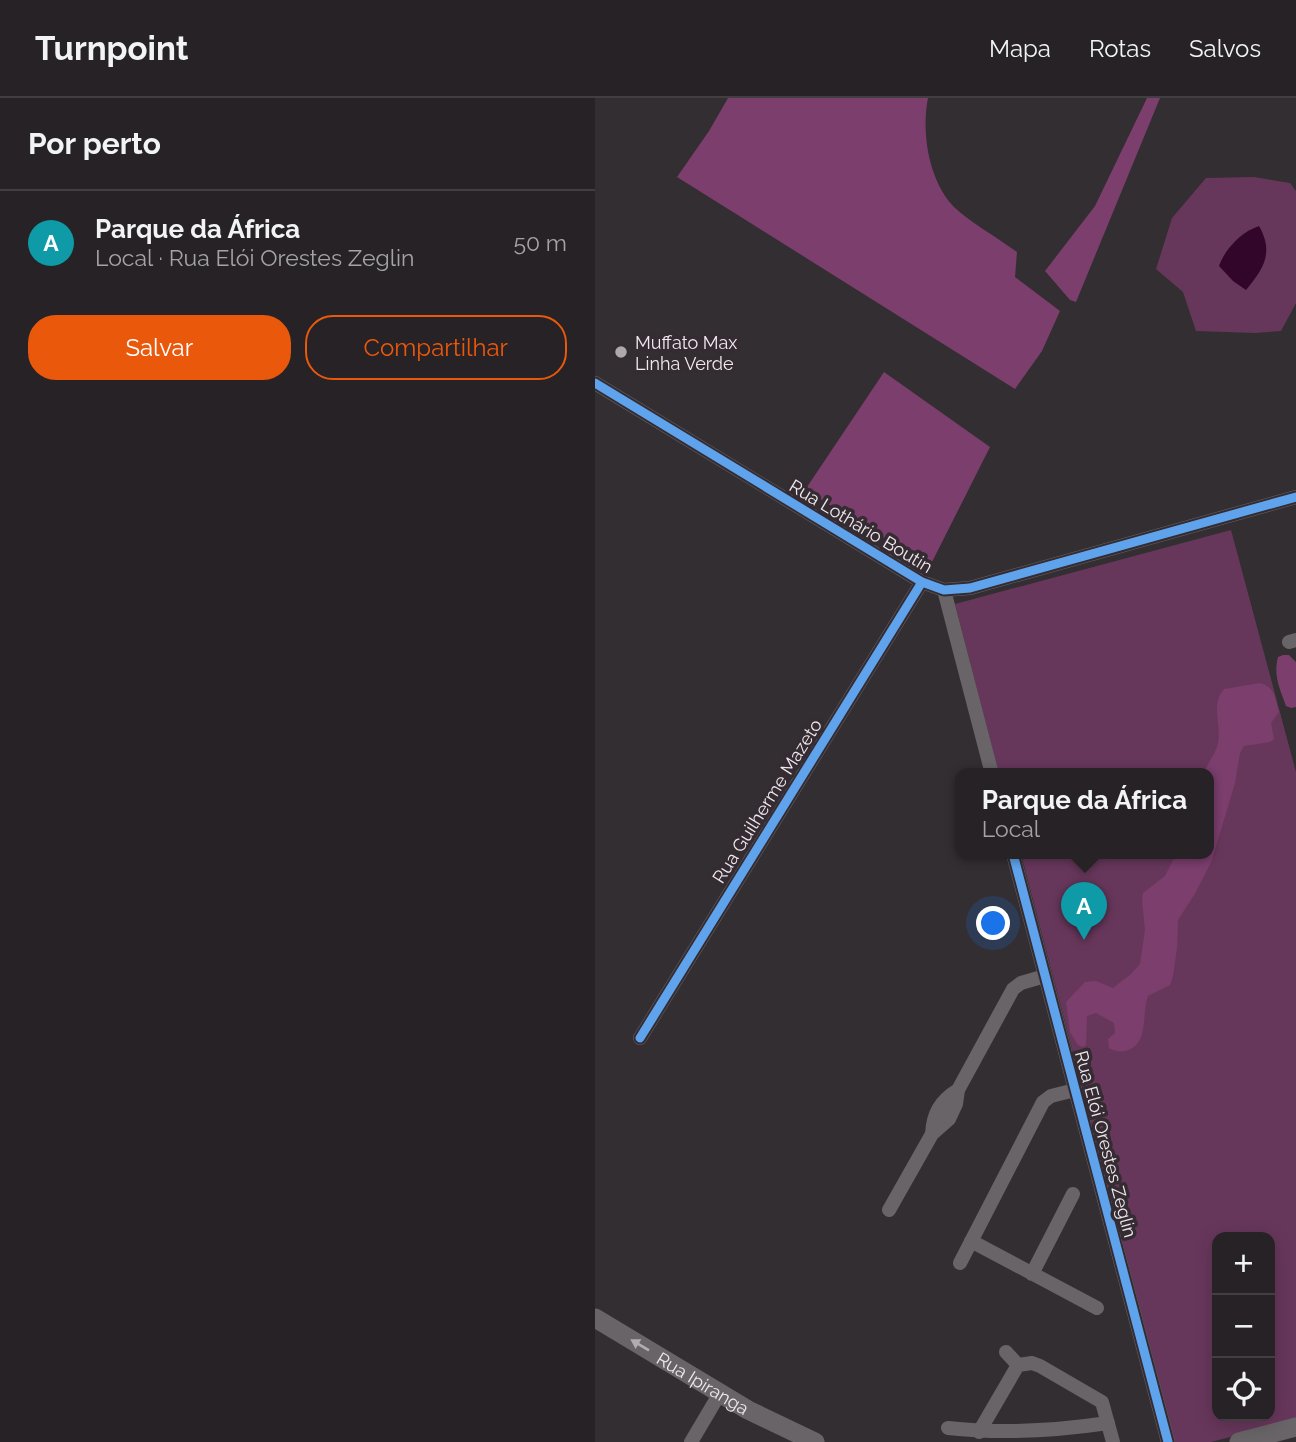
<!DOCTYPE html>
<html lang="pt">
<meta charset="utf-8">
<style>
:root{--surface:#262225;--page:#2e2a2d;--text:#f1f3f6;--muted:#a4a4a7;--line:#423f42;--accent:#ea580c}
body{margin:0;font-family:Raleway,sans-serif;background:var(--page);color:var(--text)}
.controls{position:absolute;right:21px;bottom:21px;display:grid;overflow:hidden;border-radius:14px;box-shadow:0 4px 18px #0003}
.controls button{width:63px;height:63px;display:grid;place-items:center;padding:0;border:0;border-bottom:2px solid var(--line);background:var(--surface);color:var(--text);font:35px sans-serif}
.you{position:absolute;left:399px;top:826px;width:24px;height:24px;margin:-18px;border:5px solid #fff;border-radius:50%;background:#1a73e8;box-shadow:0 0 0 10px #1a73e833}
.badge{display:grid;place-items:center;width:46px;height:46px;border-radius:50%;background:var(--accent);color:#fff;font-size:23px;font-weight:700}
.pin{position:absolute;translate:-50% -58px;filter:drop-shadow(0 2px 4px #0008)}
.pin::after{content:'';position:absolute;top:37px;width:24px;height:21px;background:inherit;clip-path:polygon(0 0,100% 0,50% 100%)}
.popup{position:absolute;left:360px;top:670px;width:259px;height:91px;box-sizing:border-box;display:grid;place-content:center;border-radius:14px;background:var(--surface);filter:drop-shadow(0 2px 5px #0005);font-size:23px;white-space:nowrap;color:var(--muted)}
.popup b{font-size:26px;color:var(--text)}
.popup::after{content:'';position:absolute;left:50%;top:100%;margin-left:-14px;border:14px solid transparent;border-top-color:var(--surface)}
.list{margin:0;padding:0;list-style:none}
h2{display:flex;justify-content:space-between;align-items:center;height:91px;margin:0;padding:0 28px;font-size:30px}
h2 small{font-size:23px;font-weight:400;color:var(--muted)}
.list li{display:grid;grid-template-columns:46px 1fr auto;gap:21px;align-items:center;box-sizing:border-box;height:105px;padding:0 28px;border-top:2px solid var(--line)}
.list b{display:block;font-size:26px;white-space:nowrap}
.list p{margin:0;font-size:23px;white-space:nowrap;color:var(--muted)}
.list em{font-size:23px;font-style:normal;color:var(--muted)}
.actions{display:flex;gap:14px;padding:21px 28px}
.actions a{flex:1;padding:16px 0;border:2px solid var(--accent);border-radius:28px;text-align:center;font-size:24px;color:var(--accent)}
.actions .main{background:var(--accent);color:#fff}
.icon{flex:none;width:38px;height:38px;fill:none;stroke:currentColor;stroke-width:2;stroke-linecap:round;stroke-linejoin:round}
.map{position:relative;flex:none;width:701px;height:1344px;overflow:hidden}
header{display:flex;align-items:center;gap:42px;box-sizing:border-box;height:98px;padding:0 35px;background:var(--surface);border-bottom:2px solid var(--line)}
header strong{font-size:33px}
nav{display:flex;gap:38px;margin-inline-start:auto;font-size:24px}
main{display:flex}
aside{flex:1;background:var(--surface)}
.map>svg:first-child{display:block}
</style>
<header>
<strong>Turnpoint</strong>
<nav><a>Mapa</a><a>Rotas</a><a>Salvos</a></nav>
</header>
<main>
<aside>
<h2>Por perto<small></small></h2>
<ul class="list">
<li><span class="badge" style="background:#0f9aa8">A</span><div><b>Parque da África</b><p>Local · Rua Elói Orestes Zeglin</p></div><em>50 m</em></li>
</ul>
<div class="actions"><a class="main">Salvar</a><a>Compartilhar</a></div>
</aside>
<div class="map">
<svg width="701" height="1344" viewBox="0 0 701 1344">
<rect width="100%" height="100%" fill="#322e31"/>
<path fill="#67375b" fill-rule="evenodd" d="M659,79L695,85L701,93V205L686,233L660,235L601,233L588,194L561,171L577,120L611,80Z
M636,432L701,674V1322L616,1344H580L426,756H613V676H404L360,506ZM622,1139H675V1318H622Z"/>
<path fill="#7b3e6d" d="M133,0H333C326,35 334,83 359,109C375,124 403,140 422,154L420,179L465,213L447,253L420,291L82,79L114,33Z
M552,0H565L481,204L475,202L450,173L500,108Z
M289,274L395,349L335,468L210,392Z
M688,557H694L701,564V609L696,610L691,608C685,591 678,578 683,559Z
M665,585C680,589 680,600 684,614L676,625L679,641L675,644L649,648L645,655L640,685L617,762L601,794L583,822L582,850L578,878L575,887L553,898C546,916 555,947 530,953C524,954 519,953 514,950L513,941L520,935L519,925L501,915L492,918L491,947L488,949L483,947L475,934L471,904L490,884L501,883L518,890L536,876L545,866L550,832L547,802L548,795L570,778L581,756H613V676H609C612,665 621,656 623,645C627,627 615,607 629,591Z"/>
<path fill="#32052a" d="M664,128C679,155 669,170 651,192L638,183L624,168C630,151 646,134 664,128Z"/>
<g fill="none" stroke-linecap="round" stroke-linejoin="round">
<path stroke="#686467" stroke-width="14" d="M0,285L327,484L349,492L375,490L701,399
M349,492L397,676
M694,544L701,542
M418,756L573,1344
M45,940L327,484
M337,1036C338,1016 345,1003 363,992
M294,1112L337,1036L354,1021L361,1006L363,992L418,891L426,885L450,878
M376,1143L502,1210
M365,1165L448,1004L456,998L480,992
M437,1176L478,1096
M411,1254L423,1267
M353,1330C407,1336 459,1333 513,1325
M384,1334L423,1267L437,1265L445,1268L507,1304L518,1344
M96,1344L125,1295"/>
<g stroke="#686467" stroke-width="19">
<path id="s1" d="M0,1220L153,1312L220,1344"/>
<path d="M644,1344L701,1329"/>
</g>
<g stroke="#342c32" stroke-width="13">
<path id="cycleway" d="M0,285L327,484L349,492L375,490L701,399
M418,756L573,1344
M45,940L327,484"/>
</g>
<use href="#cycleway" stroke="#60a3ed" stroke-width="9"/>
</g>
<defs><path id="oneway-solid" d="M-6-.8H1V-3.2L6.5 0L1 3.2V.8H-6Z" transform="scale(1.75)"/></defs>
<use fill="#b2adb1" href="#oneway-solid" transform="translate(45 1247) rotate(-149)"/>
<circle fill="#ada8ab" stroke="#342c32" stroke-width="2.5" cx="26" cy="254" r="7"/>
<g text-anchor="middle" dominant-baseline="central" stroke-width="7" stroke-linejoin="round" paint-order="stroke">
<g font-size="18" fill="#efe9ed" stroke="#342c32" text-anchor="start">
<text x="40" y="244">Muffato Max<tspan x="40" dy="21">Linha Verde</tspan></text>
</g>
<g font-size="18" fill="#efe9ed" stroke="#342c32">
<text transform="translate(266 428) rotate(31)">Rua Lothário Boutin</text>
<text transform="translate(172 703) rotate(-58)">Rua Guilherme Mazeto</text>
<text transform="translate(511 1046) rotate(75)">Rua Elói Orestes Zeglin</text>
<text stroke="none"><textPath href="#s1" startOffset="126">Rua Ipiranga</textPath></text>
</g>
</g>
</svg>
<div class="controls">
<button>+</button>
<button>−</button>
<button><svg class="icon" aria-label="locate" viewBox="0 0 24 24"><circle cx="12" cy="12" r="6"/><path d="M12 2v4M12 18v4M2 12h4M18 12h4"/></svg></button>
</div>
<div class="you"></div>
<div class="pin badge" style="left:489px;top:842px;background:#0f9aa8">A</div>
<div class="popup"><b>Parque da África</b>Local</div>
</div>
</main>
